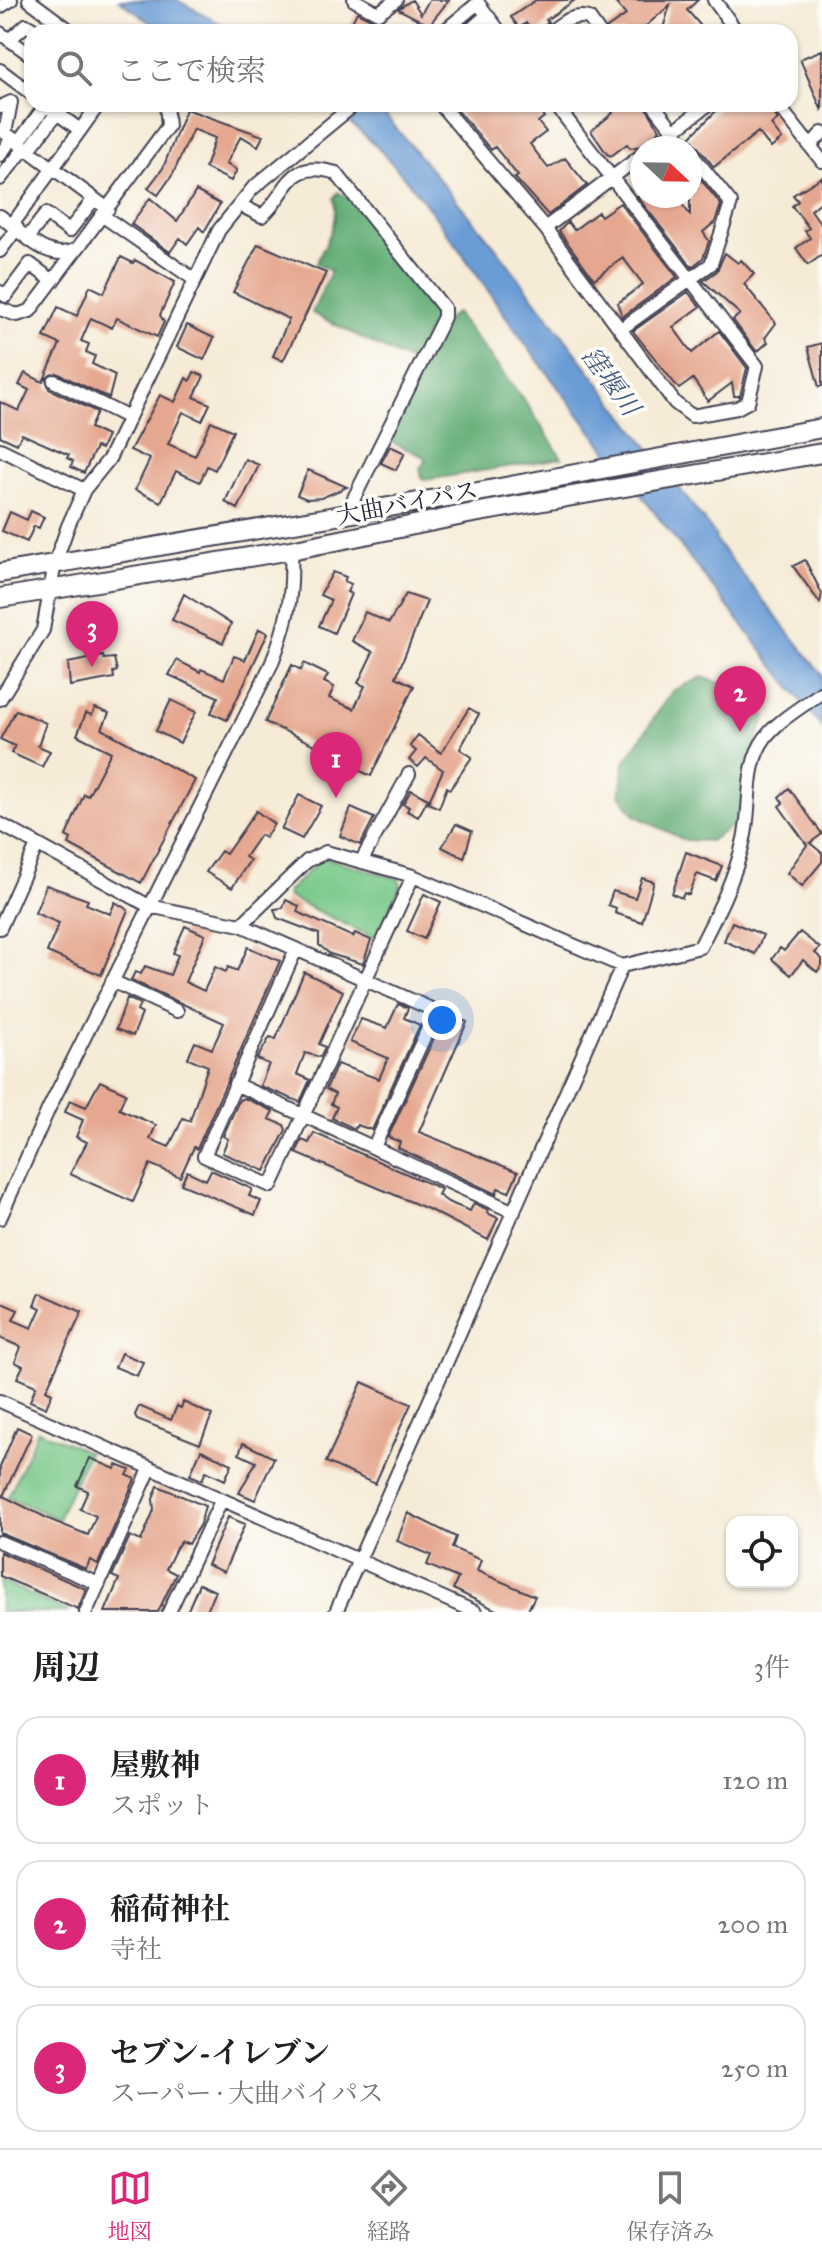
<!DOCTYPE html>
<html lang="ja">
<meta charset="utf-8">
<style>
:root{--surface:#fff;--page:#f2f2f2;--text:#222;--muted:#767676;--line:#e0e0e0;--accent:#db2777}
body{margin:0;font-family:"IM FELL Great Primer","Noto Serif JP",serif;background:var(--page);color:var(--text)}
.controls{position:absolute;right:24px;bottom:24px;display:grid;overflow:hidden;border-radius:16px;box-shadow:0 2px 6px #0004}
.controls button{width:72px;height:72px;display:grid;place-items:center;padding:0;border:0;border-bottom:2px solid var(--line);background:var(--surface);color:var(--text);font:40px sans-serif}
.compass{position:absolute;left:630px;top:136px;width:72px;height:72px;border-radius:50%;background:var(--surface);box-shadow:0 2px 6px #0004;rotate:112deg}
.you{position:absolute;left:442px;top:1020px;width:28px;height:28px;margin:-20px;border:6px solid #fff;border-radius:50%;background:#1a73e8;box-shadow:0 0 0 12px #1a73e833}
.badge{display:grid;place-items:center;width:52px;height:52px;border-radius:50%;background:var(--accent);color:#fff;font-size:26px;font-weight:700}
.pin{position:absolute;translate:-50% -66px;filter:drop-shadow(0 2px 4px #0008)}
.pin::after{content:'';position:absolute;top:42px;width:28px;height:24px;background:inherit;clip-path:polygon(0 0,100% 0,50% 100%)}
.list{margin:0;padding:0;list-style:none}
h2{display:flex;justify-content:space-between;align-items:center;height:104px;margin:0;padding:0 32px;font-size:34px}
h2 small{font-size:26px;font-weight:400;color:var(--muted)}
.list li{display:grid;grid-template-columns:52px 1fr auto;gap:24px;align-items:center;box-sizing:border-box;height:128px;margin:0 16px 16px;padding:0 16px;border:2px solid var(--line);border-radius:24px}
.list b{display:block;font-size:30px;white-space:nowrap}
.list p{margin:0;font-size:26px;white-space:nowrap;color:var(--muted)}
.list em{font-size:26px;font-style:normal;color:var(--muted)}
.icon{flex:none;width:44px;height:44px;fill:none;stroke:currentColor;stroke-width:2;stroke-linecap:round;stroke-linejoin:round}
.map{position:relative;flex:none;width:822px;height:1612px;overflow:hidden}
.search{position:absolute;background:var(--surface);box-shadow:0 2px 6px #0004;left:24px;right:24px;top:24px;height:88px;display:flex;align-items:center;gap:20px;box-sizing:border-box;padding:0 28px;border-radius:24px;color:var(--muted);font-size:30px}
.sheet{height:536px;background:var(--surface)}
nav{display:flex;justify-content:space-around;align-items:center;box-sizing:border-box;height:112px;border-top:2px solid var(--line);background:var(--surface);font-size:22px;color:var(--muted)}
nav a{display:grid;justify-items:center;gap:4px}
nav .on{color:var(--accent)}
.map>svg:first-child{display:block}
</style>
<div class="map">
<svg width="822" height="1612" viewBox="0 0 822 1612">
<rect width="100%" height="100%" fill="#fdfcf7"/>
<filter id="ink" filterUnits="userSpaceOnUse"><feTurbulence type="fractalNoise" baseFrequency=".0125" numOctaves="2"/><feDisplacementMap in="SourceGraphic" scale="16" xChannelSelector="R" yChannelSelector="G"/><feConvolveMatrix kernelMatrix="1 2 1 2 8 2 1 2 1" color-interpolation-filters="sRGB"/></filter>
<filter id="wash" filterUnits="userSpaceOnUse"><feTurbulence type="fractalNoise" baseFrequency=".006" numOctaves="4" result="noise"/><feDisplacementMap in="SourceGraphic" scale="32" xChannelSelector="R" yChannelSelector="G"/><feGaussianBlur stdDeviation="1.8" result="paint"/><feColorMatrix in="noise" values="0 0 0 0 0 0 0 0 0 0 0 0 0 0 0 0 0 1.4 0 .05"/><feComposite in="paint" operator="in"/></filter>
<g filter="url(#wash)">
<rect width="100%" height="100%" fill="#f6ebd7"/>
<path fill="#76c788" stroke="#4c7462" stroke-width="2" d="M323,857L399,879L401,884L376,939L288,897L287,892Z
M38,1430L88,1452L58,1519L8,1497Z
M0,1581L69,1612H0Z"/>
<path fill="#60ac74" stroke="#416758" stroke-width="2" d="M338,192L354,201L439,309L412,363L312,313L331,271L316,264C326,240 339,226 334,198Z
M456,313L527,404L562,458L426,480L422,478L420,468L426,461L425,457L391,442L390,436L449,317Z
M702,677L739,689L766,717L757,738L736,823L710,841L684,840L636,816L620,795L624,763L672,691Z"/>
<path fill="#6b9cd5" stroke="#465f88" stroke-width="2" d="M119,0H177L236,32H163Z
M320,104H376L493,244L715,535L716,541L822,674V728C725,602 625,477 530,350C480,284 393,136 320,104Z"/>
<g id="blocks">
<path fill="#e5a78f" d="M412,0L421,14L429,0H449L429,25L398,9Z
M536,0H575L546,20L548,22L538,32L526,23L519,28L511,17Z
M613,0H698L687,10L706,32H662L670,5L639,32H608L607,28L626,15Z
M357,12L375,21L369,32H347Z
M822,50V111L800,59Z
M452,104H534L544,117L538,122L546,132L530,144L548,168L565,158L587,185L548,215L515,178L518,176L495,147L491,150Z
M607,104H644L660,130L642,146L630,148L627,144L611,156L607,154L591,131L613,113Z
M723,104H768L778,120L771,125L782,139L771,148L758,132L714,167L690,137Z
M186,109L263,136L258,146L241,136L226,164L237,170L231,181L205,168L215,138L193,129L173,174L158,195L148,188L163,168Z
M690,166L721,205L715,222L703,232L709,241L703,258L692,267L637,196H676L690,215Z
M822,177V201L811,210L822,226V255L808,265L796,248L810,238L805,231L809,228L792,206L798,201L793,195Z
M196,191L220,204L204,232L199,227L187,244L180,238L170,252L131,224L150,198L177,221Z
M620,203L677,277L622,317L618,303L643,284L623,258L594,279L559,231L568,222L574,230L598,212L601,216Z
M258,244L326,273L283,361L273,356L289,319L233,292Z
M725,253L738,263L741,260L754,274L744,284L776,323L765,338L768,342L757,352L733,320L740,314L703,281L717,271Z
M121,257L133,263L135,260L175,282L160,315L164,322L157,337L117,318L112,328L91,318L81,341L89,344L86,352L95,356L92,364L115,375L109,398L57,373L46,378L49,389L97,412L90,428L107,436L101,449L96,447L84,473L71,467L73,461L67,458L69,455L22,434L17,444L0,436V402L19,411L29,390L19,385L25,373L43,382L60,344L44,337L58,307L77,316L90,286L104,293Z
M688,292L700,307L673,327L692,353L719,331L747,368L740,396H734L732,383L708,401L693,379L679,389L633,331Z
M187,325L214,338L204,360L177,347Z
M822,343V386L819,387L808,347Z
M194,372L204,376L194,397L210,404L202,421L183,412L168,444L195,456L211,421L233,431L215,470L207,466L200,482L176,471L161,502L135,490L150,459L130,450L160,395L175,402L186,378L190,381Z
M390,446L405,453L396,470L381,463Z
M245,459L259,465L238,509L225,502Z
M308,470L347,487L321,498L307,499L297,495Z
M31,511L44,517L39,528L34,526L27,542L2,531L10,512L27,520Z
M805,560L822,594L820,603L793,566Z
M333,572L346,577L344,581L351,584L347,592L351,594L334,633L319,626L331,600L320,595Z
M184,594L231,624L223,643L172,620Z
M406,594L427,601L396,677L414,686L371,776L337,760L343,749L321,738L317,746L265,722L292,665L301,670L304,663L328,675L324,682L334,687L329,698L354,709L365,686L358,683L373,652L352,641L365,612L389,623Z
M259,629L268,633L227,720L211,713L218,697L169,675L177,660L200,672L201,669L224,679L234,656L245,660Z
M103,656L104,659L114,658L117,671L113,672L114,678L70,686L68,663Z
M171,700L196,712L180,743L156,731Z
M95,708L109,713L102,729L195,780L141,883L69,844L71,839L66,836L84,794L88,796L111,752L77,735L86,713L92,715Z
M469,708L479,714L460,749L472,757L450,789L447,787L439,808L428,803L443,770L426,758L418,767L409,760L416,751L410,746L418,735L441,753Z
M16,710L46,723L38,746L50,751L42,767L11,753L15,746L0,739Z
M789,788L822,834L810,843L822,853V862L802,886L787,873L807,845L779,806L783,803L779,797Z
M411,790L428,799L418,817L407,811L409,807L403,804Z
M299,795L321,806L302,839L281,829Z
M351,808L374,818L360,845L340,836Z
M256,811L274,824L265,838L260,835L245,857L250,860L232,888L206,872L221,851L226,854Z
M456,824L472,831L464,858L442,847Z
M686,852L722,866L716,881L697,874L689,895L684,893L682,898L672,894Z
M642,878L654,882L642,922L615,913L616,908L608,905L613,891L635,898Z
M46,885L88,900L86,904L110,914L115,902L128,910L101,975L47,952L59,923L35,913Z
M424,894L441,902L424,939L407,931Z
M286,900L299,906L297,912L353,937L355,933L371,940L363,964L330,954L319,945V934L277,918L274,909L283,908Z
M732,922L763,935L755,954L724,941Z
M185,926L205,935L185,982L204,991L215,967L226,972L228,967L237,971L248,947L280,961L197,1149L194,1147L180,1177L150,1164L133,1202L70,1174L87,1142L76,1137L83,1120L65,1112L70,1100L86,1107L100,1081L126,1093L119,1109L156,1125L150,1139L169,1147L183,1118L190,1121L208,1066L188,1058L195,1042L212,1049L224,1023L131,980L135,972L141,974L145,966L170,975L178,955L173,953Z
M800,932L820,948L815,953L822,959V965L817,972L803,960L791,975L772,959L780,948L784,951Z
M304,972L343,991L319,1044L325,1047L320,1057L305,1053L297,1074L310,1080L300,1102L260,1086L269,1064L257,1059L270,1037L276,1039Z
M127,998L140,1004L137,1011L142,1014L133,1036L116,1029Z
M398,1004L408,1008L404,1018L420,1025L372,1130L357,1125L355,1129L332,1118L337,1107L331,1104L335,1094L326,1089L337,1064L379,1079L388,1058L350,1042L361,1019L387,1028Z
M456,1017L467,1022L419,1132L518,1172L509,1192L498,1188L496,1194L398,1148L400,1142L388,1137L440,1025L448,1028Z
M244,1098L273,1111L269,1119L284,1125L286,1130L265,1171L222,1153L228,1139L223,1136L239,1100Z
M314,1133L441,1189L438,1195L448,1202L470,1211L474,1203L488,1210L487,1213L498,1218L488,1240L428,1209L296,1153L302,1140L309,1143Z
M211,1170L252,1189L249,1196L261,1201L255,1215L181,1184L187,1171L206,1180Z
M39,1293L82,1312L46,1390L52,1393L46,1408L30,1401L36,1386L17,1378L23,1366L15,1362L21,1347L0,1338V1302L18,1310L13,1320L32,1328L41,1308L34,1305Z
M121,1353L143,1362L137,1376L115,1367Z
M362,1382L411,1404L375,1484L326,1462Z
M183,1402L212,1415L200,1444L137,1419L135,1415L139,1406L171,1420L177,1406L181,1408Z
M17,1427L32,1434L3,1496L51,1520L88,1535L96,1516L80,1509L88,1491L77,1486L90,1458L115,1469L117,1465L130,1470L127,1475L135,1479L98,1564L90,1560L86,1569L0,1533V1467Z
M243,1443L274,1458L255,1500L239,1493L256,1462L239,1454Z
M201,1450L232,1464L225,1480L206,1471L202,1480L190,1475Z
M158,1486L205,1506L200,1524L188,1544L181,1541L176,1548L166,1569L176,1574L158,1612H105L119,1579L112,1576L130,1536L141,1541L154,1510L153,1499Z
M408,1513L456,1537L452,1548L481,1560L477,1571L535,1596L527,1612H500L453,1589L458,1578L427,1565L431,1555L397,1541Z
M228,1517L245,1524L224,1572L207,1565Z
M0,1552L86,1589L78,1609L0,1576Z
M199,1584L215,1591L206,1612H187Z"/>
</g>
</g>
<g filter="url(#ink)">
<use href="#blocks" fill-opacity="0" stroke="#424052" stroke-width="2"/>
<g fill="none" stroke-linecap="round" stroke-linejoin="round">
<g stroke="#424052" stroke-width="16">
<path id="minor" d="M29,0L72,32
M354,0L378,13L396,0
M714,0L737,32
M0,7L11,0
M443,32L478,3L500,32
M468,32L487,15
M550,32C563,22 572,14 589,18L599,32
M0,33L32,56
M9,40L26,25L38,32
M0,70L32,94
M440,104L545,228L675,403L692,416L737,408L748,402L757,366L555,104
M653,104L687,148
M777,104L822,161
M0,107L11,102L5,133
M50,108L80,130
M0,129L108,209
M18,143L46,105
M810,146L822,133
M651,148L709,104
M28,151L57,113
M0,155L12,138
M0,179L25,148
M240,205L262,216C290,192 286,158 336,173L444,308V317L353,500
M0,216C23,233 48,264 77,249L168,126L166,104
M103,216L195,280
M12,225L99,104
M545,228L642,155
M28,237L46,214L69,231L94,199
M0,251L17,228
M0,292L6,296L30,264L53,281
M0,309L17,315L30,311L75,251
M621,329L711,264L731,203L690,152
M54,381L129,418
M0,449L84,490
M0,699L43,630L55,563L68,526L84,490L109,459L219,230L253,188L355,104
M0,824L149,906L241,925L307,861L326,852L413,876L622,966L700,947C717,914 736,876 744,839C752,808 744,766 765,738C779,719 804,706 822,692
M362,860L409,774
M241,925L436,1011L374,1147
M0,928L37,845
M296,949L204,1156L271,1186L413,876
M112,981L177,1011
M235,1084L514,1212
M0,1218L49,1108L271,665C288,621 293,597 291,550
M0,1401L475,1612
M0,1542L99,1584
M86,1612L150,1469
M169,1612L221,1501
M336,1612L622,966"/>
</g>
<g stroke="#424052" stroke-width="22">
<path id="highway" d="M0,573L489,490L822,428
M0,598L291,550L468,514L822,453"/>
</g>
<use href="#minor" stroke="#fff" stroke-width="12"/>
<use href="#highway" stroke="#fff" stroke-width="18"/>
</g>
</g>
<g text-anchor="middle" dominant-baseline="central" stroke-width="7" stroke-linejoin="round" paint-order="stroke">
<g font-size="24" fill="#22223b" stroke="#fdfcf7">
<text transform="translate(407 503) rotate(-11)">大曲バイパス</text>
</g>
<g font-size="26" font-style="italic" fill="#435980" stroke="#fdfcf7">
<text transform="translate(611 381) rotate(54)">窪堰川</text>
</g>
</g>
</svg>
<div class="controls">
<button><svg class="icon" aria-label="locate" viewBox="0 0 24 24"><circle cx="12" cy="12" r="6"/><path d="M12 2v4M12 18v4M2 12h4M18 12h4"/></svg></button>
</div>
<svg class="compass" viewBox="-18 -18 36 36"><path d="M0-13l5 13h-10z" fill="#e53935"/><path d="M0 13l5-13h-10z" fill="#767676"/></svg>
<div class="you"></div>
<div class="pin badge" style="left:336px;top:798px">1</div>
<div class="pin badge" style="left:740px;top:732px">2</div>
<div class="pin badge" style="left:92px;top:667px">3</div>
<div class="search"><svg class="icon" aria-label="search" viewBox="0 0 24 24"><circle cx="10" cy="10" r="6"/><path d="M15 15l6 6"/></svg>ここで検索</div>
</div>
<section class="sheet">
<h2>周辺<small>3件</small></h2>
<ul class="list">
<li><span class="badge">1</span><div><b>屋敷神</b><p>スポット</p></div><em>120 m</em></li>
<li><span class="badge">2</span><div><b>稲荷神社</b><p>寺社</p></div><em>200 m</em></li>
<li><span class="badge">3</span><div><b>セブン-イレブン</b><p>スーパー · 大曲バイパス</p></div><em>250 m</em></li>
</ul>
</section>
<nav>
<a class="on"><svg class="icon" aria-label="map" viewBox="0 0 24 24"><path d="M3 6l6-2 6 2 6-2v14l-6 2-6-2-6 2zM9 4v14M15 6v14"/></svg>地図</a>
<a><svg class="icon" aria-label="directions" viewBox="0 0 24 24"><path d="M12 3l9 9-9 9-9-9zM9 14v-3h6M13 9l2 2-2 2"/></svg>経路</a>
<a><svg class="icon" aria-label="saved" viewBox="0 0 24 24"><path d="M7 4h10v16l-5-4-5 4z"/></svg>保存済み</a>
</nav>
